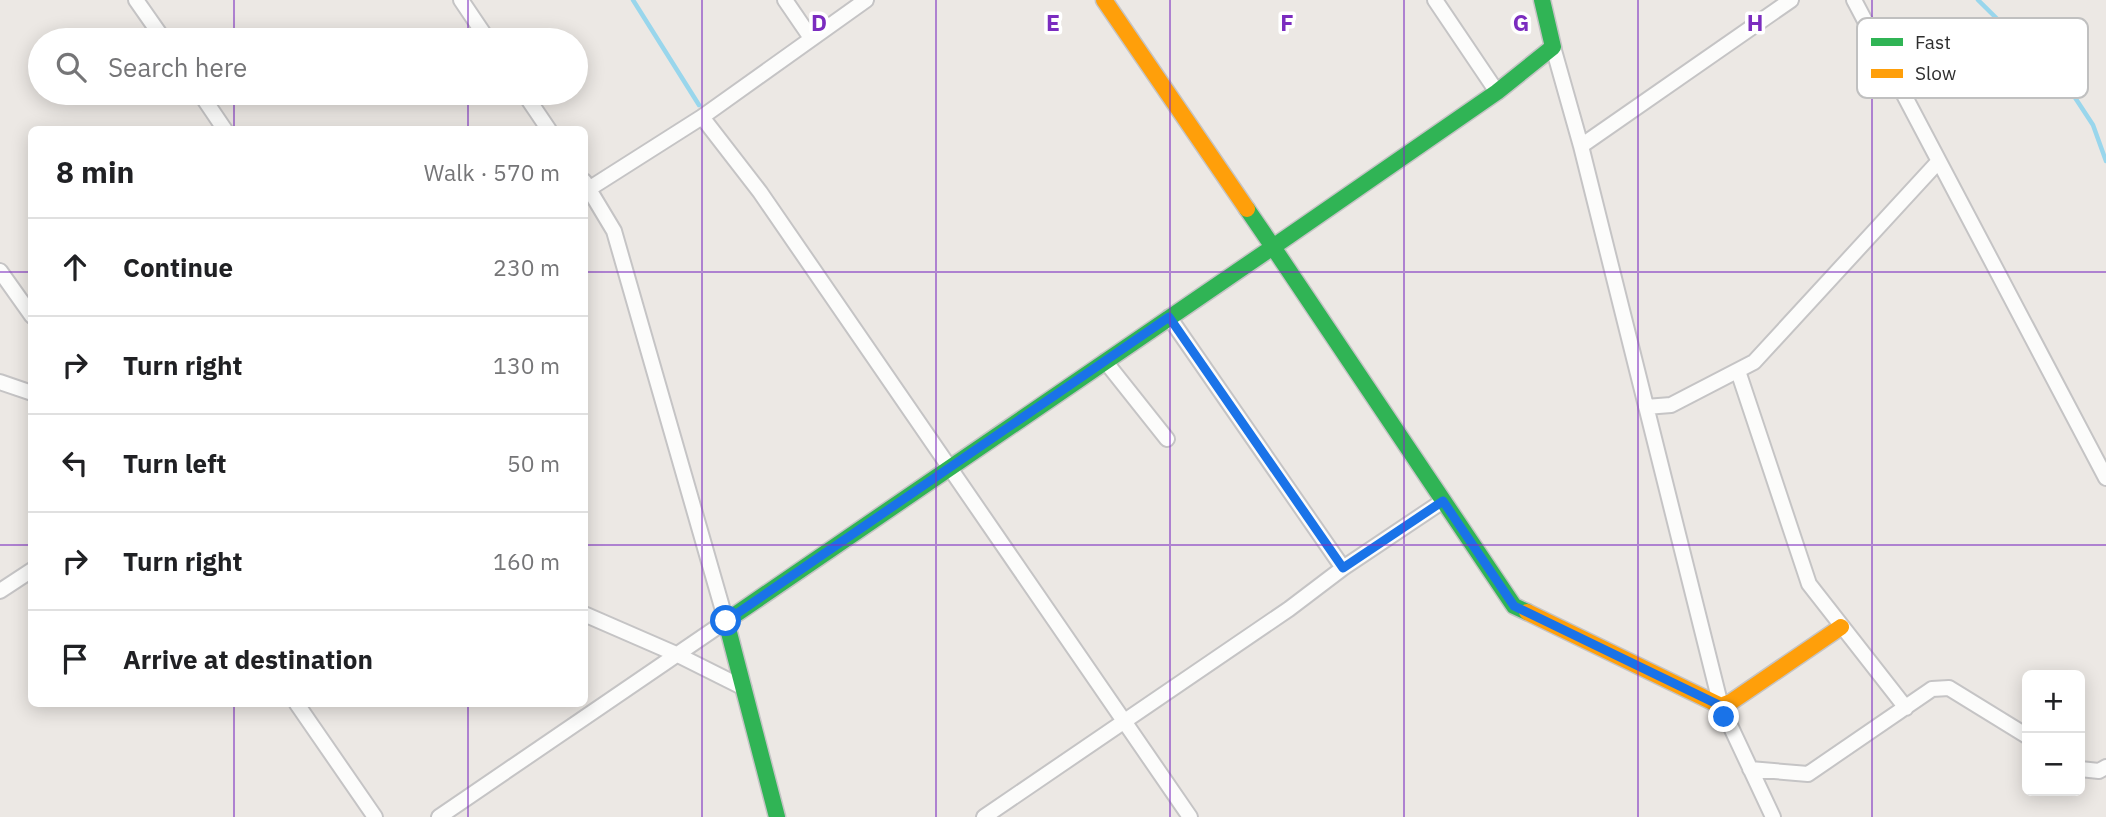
<!DOCTYPE html>
<meta charset="utf-8">
<style>
:root{--surface:#fff;--page:#f2f2f2;--text:#202124;--muted:#757577;--line:#e0e0e0}
body{margin:0;font-family:"IBM Plex Sans",sans-serif;background:var(--page);color:var(--text)}
.controls{position:absolute;right:21px;bottom:21px;display:grid;overflow:hidden;border-radius:10px;box-shadow:0 4px 18px #0003}
.controls button{width:63px;height:63px;display:grid;place-items:center;padding:0;border:0;border-bottom:2px solid var(--line);background:var(--surface);color:var(--text);font:35px sans-serif}
.stop{position:absolute;width:21px;height:21px;margin:-16px;border:5px solid #1a73e8;border-radius:50%;background:#fff}
.stop.end{background:#1a73e8;border-color:#fff;box-shadow:0 2px 7px #0008}
.list{margin:0;padding:0;list-style:none}
h2{display:flex;justify-content:space-between;align-items:center;height:91px;margin:0;padding:0 28px;font-size:30px}
h2 small{font-size:23px;font-weight:400;color:var(--muted)}
.list li{display:grid;grid-template-columns:46px 1fr auto;gap:21px;align-items:center;box-sizing:border-box;height:98px;padding:0 28px;border-top:2px solid var(--line)}
.list b{display:block;font-size:26px;white-space:nowrap}
.list em{font-size:23px;font-style:normal;color:var(--muted)}
.icon{flex:none;width:38px;height:38px;fill:none;stroke:currentColor;stroke-width:2;stroke-linecap:round;stroke-linejoin:round}
.map{position:relative;flex:none;width:2106px;height:817px;overflow:hidden}
.search{position:absolute;background:var(--surface);box-shadow:0 4px 18px #0003;left:28px;top:28px;width:560px;height:77px;display:flex;align-items:center;gap:18px;box-sizing:border-box;padding:0 24px;border-radius:38px;color:var(--muted);font-size:26px}
.panel{position:absolute;background:var(--surface);box-shadow:0 4px 18px #0003;left:28px;top:126px;width:560px;height:581px;border-radius:10px}
.map>svg:first-child{display:block}
</style>
<div class="map">
<svg width="2106" height="817" viewBox="0 0 2106 817">
<rect width="100%" height="100%" fill="#ece8e4"/>
<g fill="none" stroke-linecap="round" stroke-linejoin="round">
<path stroke="#99d6ec" stroke-width="4.5" d="M633,0L699,105
M1978,0L2072,93L2093,125L2106,161"/>
<g stroke="#c5c4c5" stroke-width="18">
<path id="street" d="M136,0L164,40
M461,0L488,40
M785,0L811,38
M1435,0L1497,92
M1854,0L2106,478
M1553,47L1581,146L1721,706L1773,817
M200,93L225,130
M524,93L549,130
M702,117L760,192L1190,817
M1581,146L1791,0
M584,192L702,117L866,0
M0,271L32,316
M1169,317L1343,568
M1105,361L1167,439
M1738,371L1809,584L1906,708
M0,382L32,393
M1646,407L1671,405L1754,362L1938,162
M0,591L32,570
M584,614L676,654L744,688
M297,704L375,817
M1750,769L1808,774L1932,689L1949,688L2027,736
M2080,769L2099,771L2106,767
M439,817L726,621L614,231L584,181
M984,817L1289,609L1343,568L1443,501"/>
</g>
<g stroke="#c5c4c5" stroke-width="19">
<path id="fast" d="M1527,612L1514,606L1273,247L1497,92L1553,47L1542,0
M777,817L726,621L1273,247L1247,209"/>
</g>
<g stroke="#c5c4c5" stroke-width="19">
<path id="slow" d="M1104,0L1247,209
M1527,612L1721,706L1731,702L1841,627"/>
</g>
<use href="#street" stroke="#fcfcfb" stroke-width="14"/>
<use href="#fast" stroke="#30b455" stroke-width="16"/>
<use href="#slow" stroke="#ff9f0a" stroke-width="16"/>
</g>
<g fill="none" stroke-linecap="round" stroke-linejoin="round">
<path stroke="#1a73e8" stroke-width="9" d="M726,621L1169,317L1343,568L1443,501L1514,606L1721,706L1724,717"/>
</g>
<path fill="none" stroke="#7b2cbf" stroke-width="2" stroke-opacity="0.55" d="M234,0V40M468,0V40M702,0V817M936,0V817M1170,0V817M1404,0V817M1638,0V817M1872,0V817M234,93V130M468,93V130M0,272H32M584,272H2106M0,545H32M584,545H2106M234,704V817M468,704V817"/>
<rect x="1857" y="18" width="231" height="80" rx="10" fill="#fff" stroke="#c0c0c0" stroke-width="2"/>
<rect x="1871" y="38" width="32" height="8" fill="#30b455"/>
<rect x="1871" y="69" width="32" height="9" fill="#ff9f0a"/>
<g font-size="19" fill="#2e2e2e">
<text x="1915" y="49">Fast</text>
<text x="1915" y="80">Slow</text>
</g>
<g font-size="23" text-anchor="middle" font-weight="bold" fill="#7b2cbf" stroke="#fff" stroke-width="7" stroke-linejoin="round" paint-order="stroke">
<text x="819" y="31">D</text>
<text x="1053" y="31">E</text>
<text x="1287" y="31">F</text>
<text x="1521" y="31">G</text>
<text x="1755" y="31">H</text>
</g>
</svg>
<div class="controls">
<button>+</button>
<button>−</button>
</div>
<div class="stop" style="left:726px;top:621px"></div>
<div class="stop end" style="left:1724px;top:717px"></div>
<div class="search"><svg class="icon" aria-label="search" viewBox="0 0 24 24"><circle cx="10" cy="10" r="6"/><path d="M15 15l6 6"/></svg>Search here</div>
<section class="panel">
<h2>8 min<small>Walk · 570 m</small></h2>
<ul class="list">
<li><svg class="icon" aria-label="ahead" viewBox="0 0 24 24"><path d="M12 20V5M6 11l6-6 6 6"/></svg><div><b>Continue</b></div><em>230 m</em></li>
<li><svg class="icon" aria-label="right" viewBox="0 0 24 24"><path d="M7 20v-9h11M14 6l5 5-5 5"/></svg><div><b>Turn right</b></div><em>130 m</em></li>
<li><svg class="icon" aria-label="left" viewBox="0 0 24 24"><path d="M17 20v-9H6M10 6l-5 5 5 5"/></svg><div><b>Turn left</b></div><em>50 m</em></li>
<li><svg class="icon" aria-label="right" viewBox="0 0 24 24"><path d="M7 20v-9h11M14 6l5 5-5 5"/></svg><div><b>Turn right</b></div><em>160 m</em></li>
<li><svg class="icon" aria-label="arrive" viewBox="0 0 24 24"><path d="M6 21V4h12l-3 4 3 4H6"/></svg><div><b>Arrive at destination</b></div></li>
</ul>
</section>
</div>
